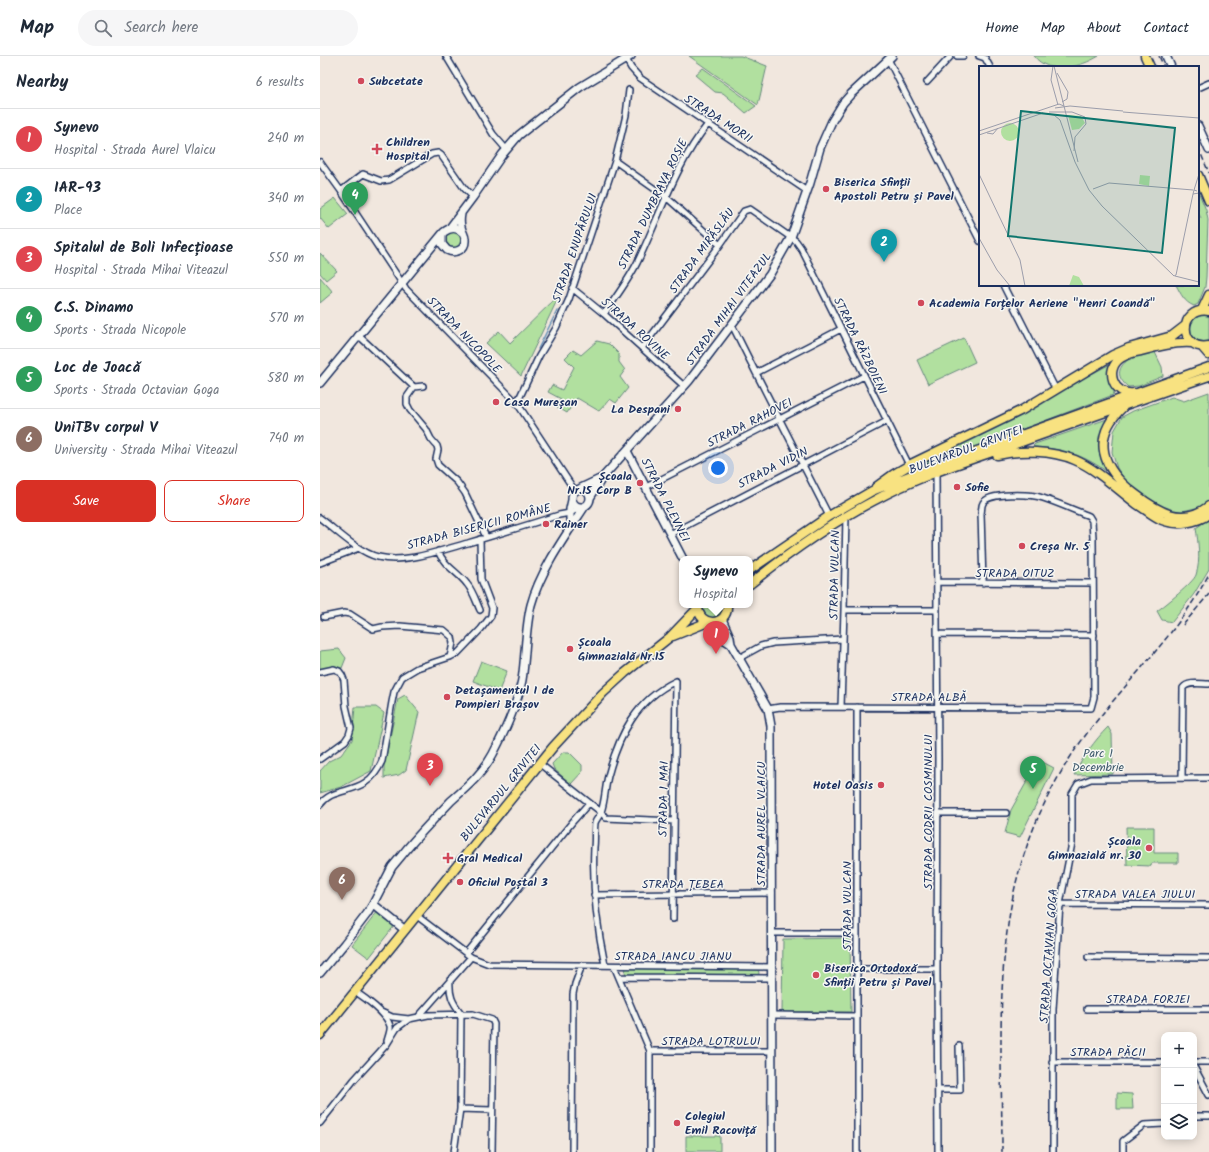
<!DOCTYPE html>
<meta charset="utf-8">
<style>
:root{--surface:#fff;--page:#f6f6f7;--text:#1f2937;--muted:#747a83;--line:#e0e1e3;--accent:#d93025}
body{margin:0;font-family:Kalam,sans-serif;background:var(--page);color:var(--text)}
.controls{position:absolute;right:12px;bottom:12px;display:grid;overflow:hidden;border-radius:8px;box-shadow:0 2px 10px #0003}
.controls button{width:36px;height:36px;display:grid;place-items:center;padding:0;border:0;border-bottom:1px solid var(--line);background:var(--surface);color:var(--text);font:20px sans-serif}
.you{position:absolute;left:398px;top:412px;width:14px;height:14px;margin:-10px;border:3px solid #fff;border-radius:50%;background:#1a73e8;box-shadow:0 0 0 6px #1a73e833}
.badge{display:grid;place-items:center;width:26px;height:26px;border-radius:50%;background:var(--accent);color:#fff;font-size:13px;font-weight:700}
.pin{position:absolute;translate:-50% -33px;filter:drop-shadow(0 1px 2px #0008)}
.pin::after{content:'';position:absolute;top:21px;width:14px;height:12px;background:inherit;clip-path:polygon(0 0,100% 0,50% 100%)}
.popup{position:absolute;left:359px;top:500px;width:74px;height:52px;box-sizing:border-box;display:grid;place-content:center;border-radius:8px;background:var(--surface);filter:drop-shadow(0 1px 3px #0005);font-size:13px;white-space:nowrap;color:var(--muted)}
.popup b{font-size:15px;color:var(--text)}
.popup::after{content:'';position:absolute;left:50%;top:100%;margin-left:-8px;border:8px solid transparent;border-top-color:var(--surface)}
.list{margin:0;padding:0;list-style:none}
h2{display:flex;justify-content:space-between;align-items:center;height:52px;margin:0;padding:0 16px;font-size:17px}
h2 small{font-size:13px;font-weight:400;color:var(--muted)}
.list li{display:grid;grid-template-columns:26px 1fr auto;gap:12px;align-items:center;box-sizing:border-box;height:60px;padding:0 16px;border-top:1px solid var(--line)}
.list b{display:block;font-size:15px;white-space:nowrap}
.list p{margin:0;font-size:13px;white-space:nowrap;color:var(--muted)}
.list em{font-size:13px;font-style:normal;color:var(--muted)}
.actions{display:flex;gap:8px;padding:12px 16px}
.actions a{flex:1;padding:9px 0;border:1px solid var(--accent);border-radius:8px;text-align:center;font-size:14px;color:var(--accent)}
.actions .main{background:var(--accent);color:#fff}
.icon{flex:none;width:22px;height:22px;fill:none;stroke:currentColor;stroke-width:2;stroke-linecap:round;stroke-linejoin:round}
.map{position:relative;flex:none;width:889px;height:1096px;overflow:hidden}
header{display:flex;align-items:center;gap:24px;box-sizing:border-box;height:56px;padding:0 20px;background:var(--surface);border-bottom:1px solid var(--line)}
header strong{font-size:19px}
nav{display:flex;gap:22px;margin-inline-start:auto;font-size:14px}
.search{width:280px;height:36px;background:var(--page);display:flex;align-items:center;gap:10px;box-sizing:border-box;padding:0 14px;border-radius:22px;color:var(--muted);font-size:15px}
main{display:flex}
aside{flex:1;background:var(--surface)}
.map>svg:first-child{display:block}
</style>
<header>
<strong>Map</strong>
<div class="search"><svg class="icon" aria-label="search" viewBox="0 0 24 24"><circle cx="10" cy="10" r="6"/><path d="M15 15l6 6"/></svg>Search here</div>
<nav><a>Home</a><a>Map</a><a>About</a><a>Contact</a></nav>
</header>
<main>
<aside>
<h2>Nearby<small>6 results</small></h2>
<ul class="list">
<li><span class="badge" style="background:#e0444e">1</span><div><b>Synevo</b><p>Hospital · Strada Aurel Vlaicu</p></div><em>240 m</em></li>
<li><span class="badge" style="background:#0f9aa8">2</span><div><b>IAR-93</b><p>Place</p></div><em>340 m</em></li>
<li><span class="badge" style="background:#e0444e">3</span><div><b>Spitalul de Boli Infecțioase</b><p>Hospital · Strada Mihai Viteazul</p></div><em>550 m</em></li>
<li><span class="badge" style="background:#2e9e5b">4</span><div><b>C.S. Dinamo</b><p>Sports · Strada Nicopole</p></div><em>570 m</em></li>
<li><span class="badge" style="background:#2e9e5b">5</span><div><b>Loc de Joacă</b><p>Sports · Strada Octavian Goga</p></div><em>580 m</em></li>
<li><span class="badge" style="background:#8d6e63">6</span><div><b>UniTBv corpul V</b><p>University · Strada Mihai Viteazul</p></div><em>740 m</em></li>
</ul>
<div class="actions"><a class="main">Save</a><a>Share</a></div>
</aside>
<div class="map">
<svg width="889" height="1096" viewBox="0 0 889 1096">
<rect width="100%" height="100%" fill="#f1e7de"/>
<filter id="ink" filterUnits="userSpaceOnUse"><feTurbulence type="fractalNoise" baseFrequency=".025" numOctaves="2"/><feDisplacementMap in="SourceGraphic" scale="8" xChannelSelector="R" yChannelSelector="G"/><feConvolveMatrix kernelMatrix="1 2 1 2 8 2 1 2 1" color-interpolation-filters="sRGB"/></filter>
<g filter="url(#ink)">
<path fill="#b1e09f" stroke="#66887e" d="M369,0H421L447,10L438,49Z
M714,0H779C761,11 729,20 714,0Z
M383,12L436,50L426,57L409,42L403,37L395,36L375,19Z
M878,135L886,154L888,164L886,221L885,231L878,248L874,250C864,246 861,238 856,229H878V163L881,162L878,156Z
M15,142L28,158L9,173L0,162V153Z
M125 184a8 8 0 1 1 16 0a8 8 0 1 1-16 0Z
M0,197L17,215L6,224L0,217Z
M0,221L13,236L0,247Z
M240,238L201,320L166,287L179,275L190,287Z
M883,259L889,260V285C870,291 862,264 883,259Z
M644,282L655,306L608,328L597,304Z
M277,285L289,288L299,298V306L305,314L300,321L308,332L296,347L290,343L279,355L257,342L247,357L237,351L241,343L228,336L232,329L242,334L254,311L245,302L253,294L261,299Z
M832,290L842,311L843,320L819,330L808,331C784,311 817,298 832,290Z
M794,306L795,334L793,339L592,415L591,414Z
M889,336V443L884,450L854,457L829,445L805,424L797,412L792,396L794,375L802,361L813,355L852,341L864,345Z
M790,362L784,375L788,413L786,415C760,397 743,393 712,391L715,388Z
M889,463V513L874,538L852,566L842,564L837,555C845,549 873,527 876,519C881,504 878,486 876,472Z
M381,549H404C405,565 384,569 381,549Z
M19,593L26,602L22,612L0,615V595Z
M161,605L187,615L179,635L153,625Z
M85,639L99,656L86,714L79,719L64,722V710L78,643Z
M35,651H56L64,657L51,715L21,731L0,737V715L9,705L21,699L32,684Z
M788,671L792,678L793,718L754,719C763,701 774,685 788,671Z
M243,696H249L262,709V716L251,728L234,713L232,708Z
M719,704L734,712L700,781L685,777L691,754Z
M806,771H834V797H858V807H832L831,810L807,809Z
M58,855L75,869L49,902L32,889Z
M530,882L531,956H462L463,883Z
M306,912L438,913L439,917L438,920L306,919L305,916Z
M797,1037L812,1038L813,1053H797Z
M366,1080H400V1095H366Z"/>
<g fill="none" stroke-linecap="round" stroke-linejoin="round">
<path stroke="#6491b9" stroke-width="1.5" d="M218,293L237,255"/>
<g stroke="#1b2f5e" stroke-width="8">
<path id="street" d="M126,0L173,78L186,93
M637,0H643
M659,0L665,2L670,11
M305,1L311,12L320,22L487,135
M568,3L660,185
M607,26L631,0
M878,32L889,27
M295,105L346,141L400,189
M0,106L21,135L86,233L197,347L255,435
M21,135L43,118L61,125L69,124L112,98L118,97L121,99L144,132L153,141
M683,229L736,334
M252,232L284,258L364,330
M284,258C296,241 308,225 317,207C340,160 355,109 388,68
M412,269L436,317L509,460
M38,279L94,331L103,330
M322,292L400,189L424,155L430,153L476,185L481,192L589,409
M436,317L521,273
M94,331L87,341V348L90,354L106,373L111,383L117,390L118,394L116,403L118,409L137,426L145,437L166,481
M197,347L219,300L236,272L249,243L295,105L306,59L309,34
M616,416L618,703L617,913L618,1096
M326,431L544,320
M0,462C17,475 38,496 58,501C86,508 121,494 148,487C178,478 208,469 239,459L250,457L261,451
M350,478L567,365
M118,495C124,510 138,516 147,528C153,535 156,545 160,554
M0,507L39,492
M617,526L773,527
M524,554H617
M4,561L24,557L30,558L53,573L62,571L80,570L124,574L132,581L133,587L130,601
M617,578L774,579
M419,602L441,590L453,587L523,583
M0,616L14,613L19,615L22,619L24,624L26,650L31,672L29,679L25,685L0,703
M521,651L524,554L526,460
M537,651V1096
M448,653L460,651L771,652L774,641L773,482L772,465L769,460C754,454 738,447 723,442C712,438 668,436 663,447C661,450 662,454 661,457L663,527
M220,708L281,756L286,762L354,765
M862,722L863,632C868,625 881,628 889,628
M0,749C15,727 46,743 62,705L72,646L74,636L82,621L97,612L130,601L138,597L161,573L171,560L172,552L161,523L160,483
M618,757H686
M274,839L452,837
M740,848L889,849
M97,860L151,901L169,908L452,911
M452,877H537
M146,897L254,764L269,747
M768,901L889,902
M285,909C277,871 272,831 274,791C275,784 274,775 275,767C276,763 280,760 281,756C285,745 285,732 288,720C299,679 316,644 356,625L353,863
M294,910L330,995V1096
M538,913H617
M299,921L452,922
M130,924C129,939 132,946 141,957L140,1053L134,1096
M36,936C45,942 67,958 70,970C71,974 68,981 67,985
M767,953H889
M61,956L72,961L89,963L108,959L153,958L172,964L174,968L172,1096
M452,959L537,960
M99,960L151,901
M330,995H452
M732,1006H844
M874,1006H889
M874,1011L889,1039
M618,1034H640L639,990
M140,1053L172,1054
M874,1060H889
M0,1067L34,1024L67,988L77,972L89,963
M252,1096L253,938L255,928L262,909
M733,1096V953L740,848L752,787V738L758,728L771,723L889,722
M803,1096V1085L824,1069L844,1068"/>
</g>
<g stroke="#1b2f5e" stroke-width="10">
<path id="secondary" d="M846,0L851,11
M878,70L889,94
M129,173L153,141L182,99L199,79L260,31L311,0
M122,180V188L127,194C135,198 146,194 145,183C145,180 143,177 142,174C140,169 140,163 141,158
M0,327L124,176C131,171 137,171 143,177
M307,395L363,503
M261,432L282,422
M252 442a9 9 0 1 1 18 0a9 9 0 1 1-18 0Z
M270,442L282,422L369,325L450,218L471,181L490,127L500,92L512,65L523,47L531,38L572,0
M250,473V453L252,444
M402,563L410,581L411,588L448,653L451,670L452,1096
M393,566L405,584L411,588
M53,848L85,874
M0,917L24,888L47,858L53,848L72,811L82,799C97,780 114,763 131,745C147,731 163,717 173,698C185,675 197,649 202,624C206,599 205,573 211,549C220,515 246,479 265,450"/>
</g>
<g stroke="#1b2f5e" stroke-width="11">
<path id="primary" d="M825,0L830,11
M878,119L889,145
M882,254L889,239
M889,255C857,250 859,296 889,290
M882,291L889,299
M814,337C793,340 784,313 801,302C807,298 814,296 821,295C839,290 854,286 872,287
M803,351C770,382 782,413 815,438C837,455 862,471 889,450
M677,399C701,394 731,394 755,404C778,414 797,433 817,448C825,453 833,460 842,464C857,470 876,467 889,458
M556,431L574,418L593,407L702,354L793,299L809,292L852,280L865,270
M430,514L509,460L552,435L599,416L889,311
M430,528C469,497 511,467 555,444C602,418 654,403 704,385C766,363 827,341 889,320
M378,549C377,572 409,571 407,549
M353,580L388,566
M0,979L233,691L283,637L305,617L350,581L378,552"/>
</g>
<use href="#street" stroke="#f6f6f2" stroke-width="5"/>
<use href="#secondary" stroke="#f6f6f2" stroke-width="7"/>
<use href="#primary" stroke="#f8e281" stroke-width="8"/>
<path stroke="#1b2f5e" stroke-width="1.5" stroke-dasharray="6 3" stroke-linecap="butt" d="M839,0L844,11
M878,91L889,117
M863,569L889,538
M682,1096C682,1013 676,922 693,840C705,783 730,727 765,680C794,641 829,606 858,567C870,551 880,535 889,518"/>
</g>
</g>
<g fill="#d1495b" stroke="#f6f6f2" stroke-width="1.5">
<circle cx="41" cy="25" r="4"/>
<path d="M55 87h4v4h4v4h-4v4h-4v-4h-4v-4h4z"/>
<circle cx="506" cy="133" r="4"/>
<circle cx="601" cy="247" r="4"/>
<circle cx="176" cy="346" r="4"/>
<circle cx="358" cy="353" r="4"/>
<circle cx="320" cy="427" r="4"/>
<circle cx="637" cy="431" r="4"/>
<circle cx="226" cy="468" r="4"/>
<circle cx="702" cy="490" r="4"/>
<circle cx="250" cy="593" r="4"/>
<circle cx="127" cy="641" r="4"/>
<circle cx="561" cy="729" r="4"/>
<circle cx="829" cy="792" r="4"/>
<path d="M126 796h4v4h4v4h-4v4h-4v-4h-4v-4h4z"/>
<circle cx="140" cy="826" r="4"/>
<circle cx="496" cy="919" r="4"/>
<circle cx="357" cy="1067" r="4"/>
</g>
<g text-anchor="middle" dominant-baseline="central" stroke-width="3" stroke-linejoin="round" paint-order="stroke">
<g font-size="12" font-weight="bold" fill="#1b2f5e" stroke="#f6f6f2" text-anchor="start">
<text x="49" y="25">Subcetate</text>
<text x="66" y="86">Children<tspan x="66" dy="14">Hospital</tspan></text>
<text x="514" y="126">Biserica Sfinții<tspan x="514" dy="14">Apostoli Petru și Pavel</tspan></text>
<text x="609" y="247">Academia Forțelor Aeriene "Henri Coandă"</text>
<text x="184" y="346">Casa Mureșan</text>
<text x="350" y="353" text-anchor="end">La Despani</text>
<text x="312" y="420" text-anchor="end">Școala<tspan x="312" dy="14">Nr.15 Corp B</tspan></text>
<text x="645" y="431">Sofie</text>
<text x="234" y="468">Rainer</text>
<text x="710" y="490">Creșa Nr. 5</text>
<text x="258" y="586">Școala<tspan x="258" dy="14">Gimnazială Nr.15</tspan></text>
<text x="135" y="634">Detașamentul I de<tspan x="135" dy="14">Pompieri Brașov</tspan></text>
<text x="553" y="729" text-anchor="end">Hotel Oasis</text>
<text x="821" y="785" text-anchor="end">Școala<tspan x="821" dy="14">Gimnazială nr. 30</tspan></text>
<text x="137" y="802">Gral Medical</text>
<text x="148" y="826">Oficiul Poștal 3</text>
<text x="504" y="912">Biserica Ortodoxă<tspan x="504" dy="14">Sfinții Petru și Pavel</tspan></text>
<text x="365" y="1060">Colegiul<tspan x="365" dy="14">Emil Racoviță</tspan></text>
</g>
<g font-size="12" fill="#1b2f5e" stroke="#f6f6f2">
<text transform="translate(398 63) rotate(33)">STRADA MORII</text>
<text transform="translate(333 148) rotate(-64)">STRADA DUMBRAVA ROȘIE</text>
<text transform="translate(255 192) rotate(-71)">STRADA ENUPĂRULUI</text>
<text transform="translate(382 195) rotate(-54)">STRADA MIRĂSLĂU</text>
<text transform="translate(409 253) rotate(-54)">STRADA MIHAI VITEAZUL</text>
<text transform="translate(315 273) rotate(42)">STRADA ROVINE</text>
<text transform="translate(144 279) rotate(46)">STRADA NICOPOLE</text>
<text transform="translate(540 290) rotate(64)">STRADA RĂZBOIENI</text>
<text transform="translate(430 367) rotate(-27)">STRADA RAHOVEI</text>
<text transform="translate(646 394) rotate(-20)">BULEVARDUL GRIVIȚEI</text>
<text transform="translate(453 412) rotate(-27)">STRADA VIDIN</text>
<text transform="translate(345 444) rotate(63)">STRADA PLEVNEI</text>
<text transform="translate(159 471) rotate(-15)">STRADA BISERICII ROMÂNE</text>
<text x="695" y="517">STRADA OITUZ</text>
<text transform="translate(515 519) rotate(-89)">STRADA VULCAN</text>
<text x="609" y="641">STRADA ALBĂ</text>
<text transform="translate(181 737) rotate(-51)">BULEVARDUL GRIVIȚEI</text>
<text transform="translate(344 743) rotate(-89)">STRADA 1 MAI</text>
<text transform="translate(608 756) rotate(-90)">STRADA CODRII COSMINULUI</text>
<text transform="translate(441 768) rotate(-90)">STRADA AUREL VLAICU</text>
<text x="363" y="828">STRADA ȚEBEA</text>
<text x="815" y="838">STRADA VALEA JIULUI</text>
<text transform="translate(527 850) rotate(-90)">STRADA VULCAN</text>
<text x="353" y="900">STRADA IANCU JIANU</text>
<text transform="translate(729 900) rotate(-86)">STRADA OCTAVIAN GOGA</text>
<text x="828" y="943">STRADA FORJEI</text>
<text x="391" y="985">STRADA LOTRULUI</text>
<text x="788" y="996">STRADA PĂCII</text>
</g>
<g font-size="12" fill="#405b6e" stroke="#f6f6f2">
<text x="778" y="697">Parc 1<tspan x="778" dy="14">Decembrie</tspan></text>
</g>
</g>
<g transform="translate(659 10)">
<rect width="220" height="220" fill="#f1e7de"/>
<path d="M89,49L102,50L106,57L100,63L93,64ZM22 66a9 9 0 1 1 18 0a9 9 0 1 1-18 0ZM161,109L171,110L170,120L160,118ZM94,209L100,211L105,220H90Z" fill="#b1e09f"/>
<path fill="none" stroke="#9b9dab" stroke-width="1" d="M74,0L72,14L79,39M75,0L99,96M78,7L89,26L88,33L83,36M76,42L91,40L144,45M70,46H93L106,51L107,58L96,71L95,85M144,46L220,52M63,47L75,49L81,54L96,96L110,124L123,140L195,210L197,209L214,128M0,65L80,38L85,40M8,67L14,68L19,62M0,69L64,47M0,108L41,194L46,220M114,123L130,117L214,124M215,124L220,108M218,125L215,124L214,128L220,127M0,172L18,204L31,220M196,210L220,216"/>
<path fill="#0f766e" fill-opacity="0.15" stroke="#0f766e" stroke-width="2" d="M42,45L196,62L183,187L29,170Z"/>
<rect width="220" height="220" fill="none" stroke="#1b2f5e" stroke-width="2"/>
</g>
</svg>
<div class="controls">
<button>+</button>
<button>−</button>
<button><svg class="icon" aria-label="layers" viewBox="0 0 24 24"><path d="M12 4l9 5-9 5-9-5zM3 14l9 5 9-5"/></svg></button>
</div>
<div class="you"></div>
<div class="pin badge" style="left:396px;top:598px;background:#e0444e">1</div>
<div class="popup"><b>Synevo</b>Hospital</div>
<div class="pin badge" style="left:564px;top:206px;background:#0f9aa8">2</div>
<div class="pin badge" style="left:110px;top:730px;background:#e0444e">3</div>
<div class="pin badge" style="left:35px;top:159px;background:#2e9e5b">4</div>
<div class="pin badge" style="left:713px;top:733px;background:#2e9e5b">5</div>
<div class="pin badge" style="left:22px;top:844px;background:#8d6e63">6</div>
</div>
</main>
